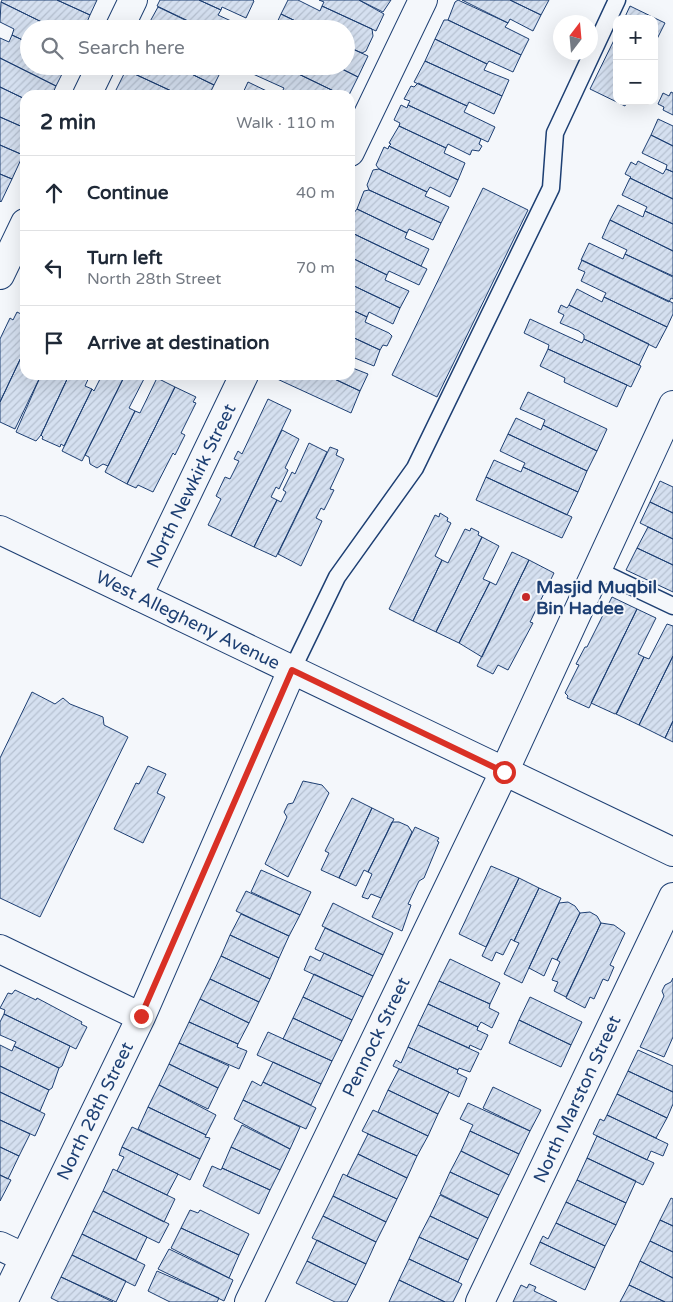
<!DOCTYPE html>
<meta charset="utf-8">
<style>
:root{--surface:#fff;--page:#f2f2f3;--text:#1f2937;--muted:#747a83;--line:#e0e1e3}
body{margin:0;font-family:"Varela Round",sans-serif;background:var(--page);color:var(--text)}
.controls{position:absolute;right:15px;top:15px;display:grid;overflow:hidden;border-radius:10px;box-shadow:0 5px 20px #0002}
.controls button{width:45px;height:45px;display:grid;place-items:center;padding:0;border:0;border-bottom:1px solid var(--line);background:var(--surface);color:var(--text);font:25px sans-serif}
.compass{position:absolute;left:553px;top:15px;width:45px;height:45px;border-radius:50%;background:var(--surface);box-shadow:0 5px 20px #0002;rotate:16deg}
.stop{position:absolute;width:15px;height:15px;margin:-11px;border:4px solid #d93025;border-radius:50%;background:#fff}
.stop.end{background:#d93025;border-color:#fff;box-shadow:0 1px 5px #0008}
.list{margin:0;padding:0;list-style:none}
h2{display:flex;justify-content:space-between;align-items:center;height:65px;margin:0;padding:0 20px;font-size:21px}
h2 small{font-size:16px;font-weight:400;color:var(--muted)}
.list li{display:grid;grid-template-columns:32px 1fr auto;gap:15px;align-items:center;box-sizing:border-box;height:75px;padding:0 20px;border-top:1px solid var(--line)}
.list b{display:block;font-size:19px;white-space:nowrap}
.list p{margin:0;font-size:16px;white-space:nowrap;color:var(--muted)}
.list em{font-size:16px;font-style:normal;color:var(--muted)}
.icon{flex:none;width:28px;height:28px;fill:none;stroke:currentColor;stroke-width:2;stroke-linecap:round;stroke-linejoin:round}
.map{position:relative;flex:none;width:673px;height:1302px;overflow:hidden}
.search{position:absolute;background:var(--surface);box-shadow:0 5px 20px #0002;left:20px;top:20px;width:335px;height:55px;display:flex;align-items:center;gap:12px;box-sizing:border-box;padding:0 18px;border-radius:28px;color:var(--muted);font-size:19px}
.panel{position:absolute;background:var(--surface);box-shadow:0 5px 20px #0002;left:20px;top:90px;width:335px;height:290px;border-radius:15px}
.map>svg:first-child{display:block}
</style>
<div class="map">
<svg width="673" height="1302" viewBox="0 0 673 1302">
<defs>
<pattern id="building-hatch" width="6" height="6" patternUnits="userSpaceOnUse" patternTransform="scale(1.25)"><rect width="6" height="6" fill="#d5e0f0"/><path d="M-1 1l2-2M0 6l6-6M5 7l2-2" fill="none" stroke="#b6c1d1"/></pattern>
</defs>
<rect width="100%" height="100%" fill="#f4f7fb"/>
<path fill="url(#building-hatch)" stroke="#1d3f73" d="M2,0H57L90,15L84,29H56L1,2Z
M57,0H97L90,15Z
M160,0H199L221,10L218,15L242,26L241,29H205L157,6Z
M199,0H253L254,1L246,18L222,7L221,10Z
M288,0H298L320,11L322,6L372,29L373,36L366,51L362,53L346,46V29H312L281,14Z
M319,0H359L384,14L376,31L322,6L324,2Z
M359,0H391L383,12Z
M458,0L508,23L505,27L529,39L521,55L448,20L455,2Z
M462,0H510L541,15L533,31L510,19L508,23Z
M510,0H549L541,15Z
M1,2L56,29H29V43L12,35L14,29L0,22Z
M630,6L665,23L654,45V19H624Z
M158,7L204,29H151L147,27Z
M281,14L312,29H274Z
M444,20H448L521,55L513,72L489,61L487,64L435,39Z
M617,34V101H627L625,106L590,89Z
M12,35L29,43V66H66L56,86L0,58V38L9,42Z
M435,39L487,64L484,70L509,80L502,96L425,61Z
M346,46L368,56L358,77L336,66H346Z
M0,58L56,86L52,95H25V99L0,87Z
M425,61L502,96L494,114L469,102L467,106L414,82Z
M128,66H175L214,85L209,95H190L182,91L180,95L126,70Z
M175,66H216L222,69L214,85Z
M256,66H282L342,95H288L282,92L284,88L253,74Z
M282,66H336L358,77L349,95H342Z
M126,70L180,95H122L115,92Z
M248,82L275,95H242Z
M418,83L467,106L464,112L495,127L488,142L408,105L410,101L404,99L411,86L414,87Z
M0,87L25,99V128L0,117Z
M671,92L673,93V115L663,110L664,107L658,104L663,93L669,96Z
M401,105L407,108L408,105L481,139L479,144L482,146L479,151L472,150L470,155L448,144L446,148L399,126L400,123L394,120Z
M0,117L25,128L23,155L0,145Z
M658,119L673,126V146L651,135Z
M399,126L446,148L444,153L465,163L458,180L389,146L391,144L389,143Z
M651,135L673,146V172L666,169L667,165L642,153Z
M0,145L23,155L12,179L0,174Z
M389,146L458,180L450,197L430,187L427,192L379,169L376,165L384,147L388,149Z
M638,161L663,174L666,169L673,172V199L630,178L631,177L625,174L631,162L636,165Z
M379,169L427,192L425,196L449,207L441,223L369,190L367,185L373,170Z
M0,174L12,179L1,202L0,201Z
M630,178L673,199V224L645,211L647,207L622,195Z
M483,188L528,210L437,397L392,375Z
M369,190L441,223L433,240L409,229L407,233L357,209L364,191Z
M618,205L643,217L645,211L673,224V251L610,220Z
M357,209L407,233L405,238L429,249L421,266L350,232V218Z
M610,220L673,251V276L625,254L627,250L602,238Z
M350,232L427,269L419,285L389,271L387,275L350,257Z
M589,243L623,259L625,254L673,277V299L671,298L669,302L581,260Z
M350,257L387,275L385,280L409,291L400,308L350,284Z
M582,260L673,303V314L667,327L604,297L606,293L581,281L585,272L578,269Z
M350,284L400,308L393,324L369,312L367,317L350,309Z
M577,289L602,302L604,297L667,327L656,348L569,305Z
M561,305L567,308L569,305L649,344L639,365L584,339V335L579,331L560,323L564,315L558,312Z
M350,309L367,317L365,322L389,333L392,336L387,346L383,345L380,350L350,336Z
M17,312L25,316V349L0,402V339L10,318L13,320Z
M530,319L582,343L584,339L641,366L631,387L548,349L549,345L524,333Z
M350,336L380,350L374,366L350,356Z
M25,349V375H41L15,429L0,422V402Z
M548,349L627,385L617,407L564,382L565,378L540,366Z
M350,367L368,374L360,391L326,375H350Z
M41,375H69L41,435L36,441L16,432Z
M69,375H90L85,386L92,389L64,446L61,444L60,447L42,439L43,437L41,435Z
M102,375H125L82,461L62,451L92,389L94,391Z
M125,375H146L129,408L135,411L108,466L103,464L97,468L90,464L89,457L85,455Z
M277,375H326L360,391L351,413L275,378Z
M157,378L175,387L127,484L105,472L135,411L140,413Z
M175,387L196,397L193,402L196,403L181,433L185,435L175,455L173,453L153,492L138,485L136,488L127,484Z
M528,392L607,429L597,451L543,425L545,420L520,409Z
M268,399L291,410L231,536L208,525L221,499L216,496L225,477L230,479L239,461L234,459L238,451L242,454Z
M516,418L541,430L543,425L597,451L587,471L508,434Z
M282,430L299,439L285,468L288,470L279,489L276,487L271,497L277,500L254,547L231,536Z
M508,434L587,471L578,492L523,467L525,463L500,451Z
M309,443L327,452L276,557L254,547L277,500L281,502L286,492L283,490L292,472L295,474Z
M330,447L338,450L336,455L344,459L330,489L334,490L324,510L321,508L316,518L322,521L301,566L278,554Z
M494,460L521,472L523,467L578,492L567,515L486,477Z
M486,477L572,517L562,538L476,500Z
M660,481L673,487V513L650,502Z
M650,502L673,513V539L640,523Z
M440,513L448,518L447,521L451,523L435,556L442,560L413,621L389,609L435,515L439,517Z
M648,527L673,539V565L637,548Z
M471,528L479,532L478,535L482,537L436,632L413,621L442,560L448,563L465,529L470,531Z
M482,537L499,546L483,579L490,582L459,643L436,632Z
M637,548L673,565V592L626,570Z
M512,552L529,560L482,657L459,643L490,582L496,585Z
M529,560L554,573L530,622L533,623L508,670L498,665L493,674L477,666Z
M612,597L637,609L589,708L567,698L568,696L565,693L579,665L576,664L585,647H587Z
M637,609L656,618L638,654L644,657L617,713L615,714L591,703Z
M667,624L673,626V656L639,725L616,714L644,657L649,659Z
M673,656V721L665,738L639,725Z
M32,692L55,704L63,698L70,704L103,717L104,725L128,737L40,917L0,898V758Z
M673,721V742L665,738Z
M148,766L166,774L157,793L165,797L143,843L114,829L136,783L139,784Z
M303,781L322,785L329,793L288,877L265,864L287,817L284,812L288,804L293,803Z
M352,798L372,808L339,878L321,870L329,853L325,851Z
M372,808L394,819L368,872L364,870L356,886L339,878Z
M392,822H399L408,826L412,832L381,898L371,894L368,899L362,897L372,874L368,872Z
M415,827L439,838L437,841L439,842L424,878L419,881L408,904L411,905L402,931L372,917Z
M491,866L519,878L486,947L459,934Z
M261,870L311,892L300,915L251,892Z
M519,878L539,888L514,941L511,939L503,955L496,952L492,961L482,956Z
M539,888L561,898L522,983L504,974L519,943L514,941Z
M246,891L300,915L289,936L236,911Z
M568,902L575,906L580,913L557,960L552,958L544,976L529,968L559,903Z
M333,903L393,933L383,955L322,926Z
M590,912L597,916L601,923L566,997L554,991L558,982L552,980L560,962L557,960L580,913Z
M241,914L289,936L279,958L230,935Z
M601,923L614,925L625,933L610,965L614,967L608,981L603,979L594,999L590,997L585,1008L566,998Z
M325,928L383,955L373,976L315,949Z
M230,935L279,958L270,979L221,956Z
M324,953L373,976L363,997L304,970L310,956L320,961Z
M221,956L270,979L259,1002L210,979Z
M450,959L500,983L490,1004L439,981Z
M314,974L363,997L352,1020L303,997Z
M673,978V1037L664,1057L640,1047L664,996L662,991L665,985L671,982Z
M210,979L259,1002L249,1023L200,999Z
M439,981L490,1004L489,1008L499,1013L492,1028L481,1022L478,1027L428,1004Z
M15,990L36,1000L37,998L82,1022L81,1024L87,1027L76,1049L4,1014L5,1010L0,1008L8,993L12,994Z
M303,997L352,1020L342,1041L293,1018Z
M530,997L582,1022L571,1045L519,1020Z
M200,999L249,1023L238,1044L189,1022Z
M428,1004L478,1027L477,1030L488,1035L481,1050L470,1045L469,1048L418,1025Z
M4,1014L70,1046L62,1066L59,1068L14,1046L16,1042L0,1035V1022Z
M293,1018L342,1041L332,1061L283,1039Z
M519,1020L571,1045L561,1067L509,1043Z
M189,1022L238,1044L237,1047L247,1051L239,1069L179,1043Z
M418,1025L479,1053L470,1072L459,1068L458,1070L408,1047Z
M268,1032L332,1061L321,1084L257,1055Z
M179,1043L229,1066L218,1088L169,1064Z
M0,1045L12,1051L14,1046L59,1068L52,1088L49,1090L0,1066Z
M408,1047L458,1070L457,1073L467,1078L459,1097L393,1066L396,1060L401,1063Z
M638,1050L673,1066V1092L628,1071Z
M273,1062L321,1084L311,1105L263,1082Z
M169,1064L218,1088L208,1109L159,1085Z
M0,1066L49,1090L40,1111L0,1092Z
M399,1069L449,1092L438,1114L388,1090Z
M628,1071L673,1092V1104L667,1118L617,1094Z
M252,1081L261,1086L263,1082L316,1108L306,1129L243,1100Z
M159,1085L216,1115L206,1135L148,1107Z
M493,1087L541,1110L530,1131L483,1108Z
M388,1090L438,1114L428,1136L378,1112Z
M0,1092L45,1114L35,1136L0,1120Z
M617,1094L667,1118L656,1138L607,1115Z
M243,1100L300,1127L290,1149L234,1119Z
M468,1103L530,1131L519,1154L470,1131L473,1125L460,1119Z
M148,1107L206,1135L205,1137L210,1138L200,1159L138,1129Z
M373,1110L428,1136L417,1156L362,1131Z
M607,1115L668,1144L663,1156L651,1151L647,1160L593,1134L600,1119L604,1121Z
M0,1120L30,1134L19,1156L0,1147Z
M242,1125L290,1149L280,1170L231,1147Z
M132,1127L200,1159L190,1180L122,1147Z
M470,1131L519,1154L509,1175L461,1151Z
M368,1134L417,1156L407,1178L358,1154Z
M597,1136L654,1163L643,1185L587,1158Z
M0,1147L19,1156L8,1179L0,1175Z
M122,1147L178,1174L167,1195L117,1171L124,1157L119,1155Z
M231,1147L280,1170L270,1190L222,1168Z
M461,1151L509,1175L499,1195L450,1172Z
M358,1154L407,1178L397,1199L347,1176Z
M587,1158L636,1181L626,1203L577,1180Z
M212,1166L221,1170L222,1168L270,1190L259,1214L203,1186Z
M113,1169L175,1199L164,1222L103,1191Z
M450,1172L499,1195L488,1218L440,1194Z
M343,1174L397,1199L386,1222L333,1196Z
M0,1175L11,1180L0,1201Z
M577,1180L626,1203L616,1225L566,1202Z
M103,1191L169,1224L159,1243L93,1211Z
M440,1195L488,1218L478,1239L430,1216Z
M333,1196L386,1222L376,1242L323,1216Z
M671,1198L673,1199V1226L660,1220Z
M566,1202L616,1225L605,1246L556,1223Z
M190,1210L198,1213L200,1210L249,1234L239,1255L181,1228Z
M93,1211L147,1237L136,1260L82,1234Z
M323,1216L376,1242L366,1264L312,1238Z
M430,1216L478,1239L468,1260L419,1237Z
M660,1220L673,1226V1252L650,1241Z
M556,1223L605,1246L595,1268L540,1242L543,1236L548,1239Z
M181,1228L239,1255L229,1278L171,1248Z
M82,1234L145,1265L135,1286L72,1255Z
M419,1237L468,1260L458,1282L409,1259Z
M317,1240L366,1264L356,1285L307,1261Z
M650,1241L673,1252V1278L640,1261Z
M540,1242L595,1268L585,1290L530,1264Z
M169,1249L233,1280L224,1301L158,1269Z
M72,1255L126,1281L116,1302L61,1277Z
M409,1259L462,1284L453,1302H445L399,1280Z
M307,1261L356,1285L347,1302H335L296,1283Z
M640,1261L673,1278V1302H665L629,1285Z
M157,1271L219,1298L217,1302H170L148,1291Z
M61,1277L113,1302H59L51,1298Z
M399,1280L445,1302H389Z
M529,1284L536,1287L534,1291L557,1302H513L521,1285L527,1288Z
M629,1285L665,1302H620Z"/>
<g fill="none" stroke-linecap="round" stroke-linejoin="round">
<g stroke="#1d3f73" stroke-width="19">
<path id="lane" d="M597,570L673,606
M292,670L337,577L415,468L551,188L555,133L617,0"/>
</g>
<g stroke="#1d3f73" stroke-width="30">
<path id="street" d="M119,29L133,0
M87,95L101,66
M350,152L423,0
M0,275L25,223
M138,596L244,375
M0,949L141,1017
M0,1246L23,1257
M3,1302L141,1017L292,670
M249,1302L504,772L673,405
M480,1302L673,897"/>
</g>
<g stroke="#1d3f73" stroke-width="30">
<path id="secondary" d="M0,530L673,852"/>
</g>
<use href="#lane" stroke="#f4f7fb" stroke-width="16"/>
<use href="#street" stroke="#f4f7fb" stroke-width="28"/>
<use href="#secondary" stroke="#f4f7fb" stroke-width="28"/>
</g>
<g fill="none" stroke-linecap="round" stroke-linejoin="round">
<path stroke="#d93025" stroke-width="6" d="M141,1016L292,670L504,772"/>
</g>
<circle fill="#c62828" stroke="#f4f7fb" stroke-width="2" cx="526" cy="597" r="5"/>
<g text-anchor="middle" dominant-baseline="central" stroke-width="4" stroke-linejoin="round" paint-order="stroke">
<g font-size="18" fill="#1d3f73" stroke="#f4f7fb">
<text transform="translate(191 486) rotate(-64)">North Newkirk Street</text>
<text transform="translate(188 620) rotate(26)">West Allegheny Avenue</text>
<text transform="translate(376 1037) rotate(-64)">Pennock Street</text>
<text transform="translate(577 1099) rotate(-65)">North Marston Street</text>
<text transform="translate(95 1111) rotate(-64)">North 28th Street</text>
</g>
<g font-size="18" font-weight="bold" fill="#1d3f73" stroke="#f4f7fb" text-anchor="start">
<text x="536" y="587">Masjid Muqbil<tspan x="536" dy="21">Bin Hadee</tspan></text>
</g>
</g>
</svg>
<div class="controls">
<button>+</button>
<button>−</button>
</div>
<svg class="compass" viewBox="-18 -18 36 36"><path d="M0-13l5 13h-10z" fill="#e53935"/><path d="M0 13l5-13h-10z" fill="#747a83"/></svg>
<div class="stop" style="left:504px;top:772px"></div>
<div class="stop end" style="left:141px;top:1016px"></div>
<div class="search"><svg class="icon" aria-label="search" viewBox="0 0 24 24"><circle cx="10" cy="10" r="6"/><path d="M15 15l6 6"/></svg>Search here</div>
<section class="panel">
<h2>2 min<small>Walk · 110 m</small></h2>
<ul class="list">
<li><svg class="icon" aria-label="ahead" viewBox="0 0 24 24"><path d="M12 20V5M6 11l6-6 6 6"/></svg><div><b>Continue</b></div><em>40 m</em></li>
<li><svg class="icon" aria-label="left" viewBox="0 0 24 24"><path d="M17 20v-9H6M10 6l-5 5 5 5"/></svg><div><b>Turn left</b><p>North 28th Street</p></div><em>70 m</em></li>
<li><svg class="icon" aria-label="arrive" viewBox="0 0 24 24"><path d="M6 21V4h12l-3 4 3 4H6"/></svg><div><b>Arrive at destination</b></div></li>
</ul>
</section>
</div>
